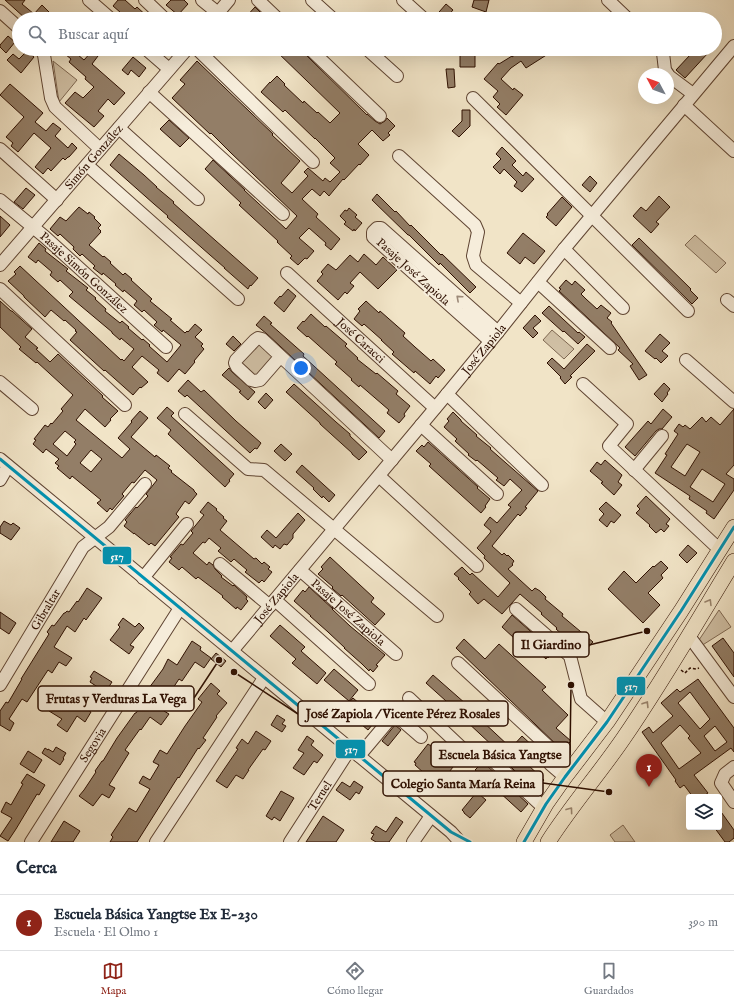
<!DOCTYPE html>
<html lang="es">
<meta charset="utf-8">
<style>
:root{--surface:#fff;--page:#f6f6f7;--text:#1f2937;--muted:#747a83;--line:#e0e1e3;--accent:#8f2418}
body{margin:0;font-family:"IM FELL English",serif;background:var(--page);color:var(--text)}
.controls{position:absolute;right:12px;bottom:12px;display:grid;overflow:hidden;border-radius:4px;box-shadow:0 4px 16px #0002}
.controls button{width:36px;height:36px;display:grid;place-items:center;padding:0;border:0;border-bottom:1px solid var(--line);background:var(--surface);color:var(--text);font:20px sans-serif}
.compass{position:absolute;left:638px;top:68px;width:36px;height:36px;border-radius:50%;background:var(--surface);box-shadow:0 4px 16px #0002;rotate:311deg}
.you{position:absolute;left:301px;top:368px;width:14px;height:14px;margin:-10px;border:3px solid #fff;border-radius:50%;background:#1a73e8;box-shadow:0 0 0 6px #1a73e833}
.badge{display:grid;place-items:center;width:26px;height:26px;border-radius:50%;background:var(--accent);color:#fff;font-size:13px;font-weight:700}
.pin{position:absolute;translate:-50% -33px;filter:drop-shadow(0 1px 2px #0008)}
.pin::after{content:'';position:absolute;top:21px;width:14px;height:12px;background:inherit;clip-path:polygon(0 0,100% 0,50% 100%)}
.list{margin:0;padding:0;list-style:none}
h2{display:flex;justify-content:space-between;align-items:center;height:52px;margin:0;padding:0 16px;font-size:17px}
h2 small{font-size:13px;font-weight:400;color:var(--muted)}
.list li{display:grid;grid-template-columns:26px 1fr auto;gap:12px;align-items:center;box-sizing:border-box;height:56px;padding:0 16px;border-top:1px solid var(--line)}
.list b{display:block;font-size:15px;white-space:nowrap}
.list p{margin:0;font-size:13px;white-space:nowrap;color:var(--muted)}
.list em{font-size:13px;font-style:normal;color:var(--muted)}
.icon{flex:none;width:22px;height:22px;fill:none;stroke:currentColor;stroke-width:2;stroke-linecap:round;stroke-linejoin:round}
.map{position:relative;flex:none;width:734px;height:842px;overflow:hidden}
.search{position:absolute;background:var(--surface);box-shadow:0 4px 16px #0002;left:12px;right:12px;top:12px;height:44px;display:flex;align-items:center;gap:10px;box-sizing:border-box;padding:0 14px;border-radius:22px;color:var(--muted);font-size:15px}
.sheet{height:108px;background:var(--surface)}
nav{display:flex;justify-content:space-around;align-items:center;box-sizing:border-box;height:56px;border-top:1px solid var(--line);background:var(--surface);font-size:11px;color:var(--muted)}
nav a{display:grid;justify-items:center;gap:2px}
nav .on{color:var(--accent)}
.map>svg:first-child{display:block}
</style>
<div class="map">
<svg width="734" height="842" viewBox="0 0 734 842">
<rect width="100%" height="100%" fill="#f1e4c7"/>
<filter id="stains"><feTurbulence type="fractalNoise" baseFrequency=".005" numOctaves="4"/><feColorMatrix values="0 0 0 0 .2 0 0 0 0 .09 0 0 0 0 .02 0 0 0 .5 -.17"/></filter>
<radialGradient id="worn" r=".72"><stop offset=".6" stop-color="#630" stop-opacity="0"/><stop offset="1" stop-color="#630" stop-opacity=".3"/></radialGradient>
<path fill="#d0c0a5" stroke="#7f6852" d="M53,61L77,80L59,102Z
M695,235L726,263L716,273L685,245Z
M552,330L574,349L564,359L543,340Z
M259,343L274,357L257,377L242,363Z
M719,610L731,627L701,646L697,643Z
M623,825L635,842H615L610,835Z"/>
<path fill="#937e67" stroke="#2e0f00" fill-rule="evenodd" d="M5,0H25L22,4L34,14L42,5L56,19H26Z
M118,0H125L135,9L137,7L150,19H128L113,6Z
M171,0H184L188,4L178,15L166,5Z
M474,0H489L486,12L472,7Z
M446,4L453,10L445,19H433Z
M255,7L263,15L260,19H244Z
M8,36L15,42L6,53L0,47V45Z
M59,49H71L84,60L92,51L98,56L92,64L125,93L114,105L108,99L98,111L104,116L94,127L65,103L75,92L83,98L94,87L85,79L86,77L69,62L71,59Z
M274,49H301L305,54L367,115V114L375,121L380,124L385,121L387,118L395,126L388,133L390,135L383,141L372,130L358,144L369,155L360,165L359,164L344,180L343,179L329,196L324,191L320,196L312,189L302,199L318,214L316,217L340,239L331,250L325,245L326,243L309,228L299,238L314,251L307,259L305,258L298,265L290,258L292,256L277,242L278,241L239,205L241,203L205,169L213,160L245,190H244L286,229L297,216L231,153L211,133L210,134L172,98L185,84L180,80L197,61L251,113L273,134L272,135L300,161L281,183L292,193L308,176L304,172L308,168L323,181L325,178L330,182L340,172L330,163L335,158L315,138V139L285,110L283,112L261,92L270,82V83L277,76L285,84L284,85L303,103L304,101L317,113L318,112L330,123L340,113Z
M523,49H545L548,54L526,68L521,61L511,68L501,79L513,90L514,88L523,95L506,115L497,107L500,104L493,97L498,91L484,79L498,63L499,64L512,56V57Z
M692,49H704L708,53L685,78L676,70L690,55L688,54Z
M27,51L34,57L21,73L7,60L13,54L19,59Z
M460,55H475V67H460Z
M133,57L146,68L139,77L131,70L128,75L122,70Z
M446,69H454L455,87L448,88Z
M10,84L43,113L35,122L46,131L53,123L61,129L55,136L68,148L72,143L77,148L69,157H68L65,160L63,158L51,171L48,168L43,174L35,167L51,148L34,133L18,152L11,146L13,143L6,137L24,117L0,95Z
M462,110H470V126L459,137L452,131L462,121Z
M169,120L189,138L180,147L160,129Z
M502,147L516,161L512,165L523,176L526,172L534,179L522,192L514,186L517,182L504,169L500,174L493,167L501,159L496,154Z
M119,154L144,175L157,187H156L174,202L173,203L258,278L251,286L250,285L248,289L224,268H225L210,255L167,217L168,216L154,204L110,165Z
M590,176L597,183L590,192L582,185Z
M26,188L35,195L23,209L14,202Z
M377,194L395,212L396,211L410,226L411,225L441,255L442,254L476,287L470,293L440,263L439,265L409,235H408L372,200Z
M659,196L670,207L656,222L659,224L651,233L633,216L641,207L646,211Z
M562,197L572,207L556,226L546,217L548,215L547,214Z
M79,207L88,214L89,212L95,217L94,218L101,225L98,228L101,231H100L101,232L89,245L103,257L104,256L111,262L110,263L123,275L125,273L132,279L131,280L152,299L150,301L172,319L170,320L185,333L187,331L188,332L195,324L202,330L195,337L203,344L201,346L204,349L194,361L195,362L185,374L179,369L168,382L157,373L159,370L142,356L132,367L148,382L141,388L140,387L133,395L105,370L104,371L70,340L77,332L75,331L76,330L65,320L64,321L51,310L45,317L24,297V296L8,281L16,274L14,272L20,266L121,360L122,359L124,361L134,349L121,338L120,340L112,333V332L69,296L73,292L60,280L58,282L50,275L52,272L38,260L36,263L28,257L39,243L46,249L45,251L68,269L66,271L88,288L86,290L96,298L95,299L106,309L105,311L120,323L122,321L129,327L128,328L142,340L143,339L150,345L149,346L167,362L181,345L163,330L162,332L154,325L157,322L144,310L142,312L134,305L137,301L124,290L123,292L115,285L116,284L103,273L102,275L93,268L95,266L82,254L80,256L73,249L74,247L60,234L58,236L50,229L60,217L66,221Z
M349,208L357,215L355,217L362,223L355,231L354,229L353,231L344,224L346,222L340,216L345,210L347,211Z
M0,216L10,225L0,237Z
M523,233L545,251L534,264L525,257L520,264L507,253Z
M639,238L691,289L690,290L698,298L692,304L632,245Z
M364,254L376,265L383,257L397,270L378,289L360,272L350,283L354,286L347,294L345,292L338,300L317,281L323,274L321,272L328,264L336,270L350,255L358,262Z
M566,280L572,285L575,281L585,290L581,294L586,299L597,309L601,305L611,313L607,318L612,322L611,323L647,375L639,380L630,366L633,364L618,350L620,348L559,291L561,289L559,288Z
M288,289L296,296L284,312L274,303L280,296L281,297Z
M0,301L11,311H12L32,329L25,337L38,348L36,349L50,362L58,354L103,396L102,397L118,411L110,419L111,420L105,427L85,409L76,420L122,458L130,449L118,438L132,422L131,421L140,411L148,418L131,437L155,457L156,455L170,466L168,468L172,471L171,472L194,490V491L197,494L189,504L185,501L176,514L179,517L155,546L151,543L149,545L134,533V534L124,526L127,522L125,520L136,507L137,508L148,496L146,494L157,480L145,470L134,483L132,482L122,494L124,496L112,510L110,508L107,512L97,503L101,500L72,476L70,479L57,468L59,466L55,463L59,459L46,449L43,453L33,444L36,440L34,439L45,425L48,427L51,423L52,424L63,411L61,409L73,395L37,362L36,363L19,349L21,347L0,327ZM65,431L76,440L74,442L76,444L67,456L53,444ZM91,450L102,459L91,472L80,463Z
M366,301L379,313L380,311L405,333L403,336L415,347L431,361L433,359L445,370L438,378L436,376L430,384L415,371L414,373L392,354L394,352L381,340H382L364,324L362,326L354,319L360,311L358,309Z
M549,306L578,333L579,332L585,337L578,344L564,331L563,332L542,313Z
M311,314L325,327L326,326L347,344L345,346L358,358L357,359L376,374L377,373L398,391L396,394L410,406L404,414L405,416L399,423L387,413L389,410L360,385L359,387L351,380L352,379L335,364L337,362L308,336L307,337L297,328L303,321L304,322Z
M535,315L541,321L533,328L538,333L533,338L523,328Z
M264,316L272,323L270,324L304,354L303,356L385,431L379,438L267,334L256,325Z
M660,334L670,343L662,351L668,356L661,363L656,358L655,359L645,351Z
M233,336L241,344L234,351L226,344Z
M587,344L595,351L570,376L572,377L565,384L560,378L561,377L547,363L552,358L564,369Z
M229,368L232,372L255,392L248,400L239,392L241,391L222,375Z
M188,380L201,392L204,390L236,421L261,443L257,449L255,448L250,453L187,395L185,397L178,391Z
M664,383L670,389L667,393L668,394L662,402L654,394Z
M294,384L336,422L350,434V436L367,452L359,460L352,454V453L320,424V423L286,392Z
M266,393L273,400L265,409L258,402Z
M167,407L174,413L171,416L234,474L229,480L230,481L225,487L168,434L171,430L157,418Z
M663,409L672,417L662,429H659L656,431L635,456L625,447L648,421L651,424Z
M734,409V465L726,474L734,479V490L714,519L706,513L707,511L689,499L690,496L655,473L667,455L665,454L678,434L674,431L679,424L683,427L685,425L690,429L702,417L706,422L711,417L720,425ZM687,444L700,452L685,476L671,467L684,448ZM702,469L725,484L713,502L690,487Z
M453,412L461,420V421L477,435L476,436L491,448L490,449L538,491L525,507L527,508L520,516L518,514L492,546L502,555L504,553L507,556L508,555L514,561L512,564L513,565L508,569L532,591L535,588L540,591L546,597L545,599L563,614L562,616L593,642L583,653L556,629L557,628L541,614L542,613L520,594L502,614L484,599L478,604L469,594L471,592L458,579L459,578L454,574L462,567L470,575L472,573L498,597L510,583L484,558L485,556L477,548L490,533L491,531L484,525L490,517L497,523L511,507L508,505L522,490L510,479L504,486L496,480L498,478L477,460L476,461L468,455L469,454L455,441L457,439L444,427L449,421L447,419Z
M428,442L478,487L477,488L490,499L485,506L486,507L481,513L429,466L431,464L416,451L422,445L424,447Z
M281,444L292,454L285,461L274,451Z
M605,460L622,475L618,482L622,485L614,495L601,483L603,482L590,471L597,462L601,465Z
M302,465L335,495L329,502L323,496L322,498L313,489L314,488L296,472Z
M646,496L670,519L666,524L669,526L664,532L661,529L656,533L649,526L650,525L636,513L640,509L637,506Z
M208,502L217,509L216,510L224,517L223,518L227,521L220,530L254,559L256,558L262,564L264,562L270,567L268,569L272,572L264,582L262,580L259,583L245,572L247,570L234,559L231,562L218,551L221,548L209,538L205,543L203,542L193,553L207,565L209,562L213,565L215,569L222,576L221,577L233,586L234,585L247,597L246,599L248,601L241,610L237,607L236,609L222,597L223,596L198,577L196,579L182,567L179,570L169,562L172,558L170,557L181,544L183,545L193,533L191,531L204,515L200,512Z
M606,502L621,515L614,523L611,521L607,527L599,520L604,514L599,509Z
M298,513L305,520L293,534V538L287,545L284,544L280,549L275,545L273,548L261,537L267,530L276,538Z
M4,521L11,525L13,523L20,528L11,540L0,533V527Z
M688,545L697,553L687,563L679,555Z
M330,557L374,598L371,602L385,614L375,625L342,595L341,596L334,590L332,588L333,587L318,574L323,569L321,567Z
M661,561L668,568L661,575L663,578L648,593L660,605L643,623L608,589L624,571L636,583L653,566L654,567Z
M309,587L333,609H332L350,626L385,655L376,665L378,666L373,672L370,669L369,671L362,664L344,648H345L328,632L310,616H311L294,601L303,590L305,592Z
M87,588L102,598L86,620L84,618L75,632L67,626L54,647L72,658L66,666L59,662L52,673L48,670L27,702L22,699L9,719L14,723L10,731L0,725V711L6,702L8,703L22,679H21L49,634L47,632L52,625L54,626L64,613H65L67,611L69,612L77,601L78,602Z
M0,612L16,623L9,634L0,628Z
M512,615L554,652L548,658L547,657L546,659L533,647L532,649L517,636L514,638L502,627Z
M123,618L135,627L139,623L144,628L130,645L134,647L129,654L110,640L120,627L118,625Z
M280,625L305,647L301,651L326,673L317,684L292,663L296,659L270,636Z
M723,638L734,653V677L712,646Z
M464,639L485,659L499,644L546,687L542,690L568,715L556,728L571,741L562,750L456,648Z
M192,641L201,647L200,650L211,658L204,668L195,662L182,681L179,679L161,706L165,709L164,711L169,714L161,725L150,717L141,730L140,729L125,750L129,753L109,785L115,788L109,798L102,794L93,806L79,796L84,790L96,772L95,771L102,761H103L117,738L135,713H136L152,691L149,688L163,669L168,659L177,665Z
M216,653L226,661L221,667L211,659Z
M334,669L358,690L349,701L324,680Z
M94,671L112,682L106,691L103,689L102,690L90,682L92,678L90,677Z
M433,675L466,704L465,705L511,748L522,736L537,750L534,753L535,754L527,764L544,780L535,790L493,750L495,748L465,720L466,719L426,683Z
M698,679L734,728V752L731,748L694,775L708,793L702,797H693L684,785L680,788L675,781L676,780L642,732L649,727L653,733L673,716L661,703L677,689L680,692ZM690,692L710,719L700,729L678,703ZM680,725L690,736L688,738L701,753L679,769L661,743ZM715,726L727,742L715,751L704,736Z
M211,683L220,691L217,694L227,703L216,716L217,717L203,738L206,740L199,749L198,748L179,778L178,777L137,842H110L113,837L111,835L129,808L136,812L150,789L139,783L143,776L150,780L159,765L153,762L160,750L167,754L185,726L202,702L198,699Z
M353,698L377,719L368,730L343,709Z
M72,699L91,712L85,722L77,716L67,732L57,725L62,719L49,711L55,703L65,709Z
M277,715L285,720L282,724L286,726L282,732L271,725Z
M395,725L401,730L388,746L382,741Z
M256,731L271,741L265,750L263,749L248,770H249L243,779L236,775L227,788L216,781L238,749L236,748L242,739L248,744Z
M307,736L314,741L311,745L323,755L317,763L314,761L304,775L293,768L304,753L298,750Z
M428,744L431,746L432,745L438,750L437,751L452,764L451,766L453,767L440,784L437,781L435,783L415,765L416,763L414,762Z
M56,747L66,753L63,758L64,759L60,765L42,753L45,748L48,750V749L53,752Z
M28,751L42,760L34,773L20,764Z
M483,762L528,804L521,812L475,770Z
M27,774L45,785L39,795L37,794L16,829L8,841L0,836L12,818L1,812L6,802L11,805L23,784L21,783Z
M354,781L363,787L359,794L356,792L350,800L336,790L342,782L350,787Z
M281,791L294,798L280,821L274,817L272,820L266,816Z
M476,793L478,795L479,794L486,800L470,818L464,813V812L462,810Z
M719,809L734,830V838L729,842H725L714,827H719Z
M323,816L344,830L336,842H306Z
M396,817L403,822L389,842H376L371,839L374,834L371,833L376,826L386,832Z
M64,821L80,831L73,842H51Z"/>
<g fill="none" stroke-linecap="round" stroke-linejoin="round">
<g stroke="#5f4432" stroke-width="14">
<g id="minor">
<path d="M89,0L111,19"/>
<path d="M145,0L165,19"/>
<path d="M202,0L218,13"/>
<path d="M258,0L278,19"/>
<path d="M312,0L333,19"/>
<path d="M403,0L424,19"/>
<path d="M608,0L628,19"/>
<path d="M0,11L19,28"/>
<path d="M213,19L229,0"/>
<path d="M41,49L44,55L51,98L55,107L100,149"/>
<path d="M146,49L169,69"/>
<path d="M197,49L313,162"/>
<path d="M310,49L380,116"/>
<path d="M367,49L397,76"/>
<path d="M660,49L663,53L665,70L669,76L693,94"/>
<path d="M149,92L283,214"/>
<path d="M473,98L688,311"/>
<path d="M684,105L734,151"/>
<path d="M119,128L198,199"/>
<path d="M0,149L57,200"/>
<path d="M399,156L475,225L478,232L473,256L476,265L521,303"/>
<path d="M87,165L238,299"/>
<path id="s1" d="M0,200L45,237L166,347"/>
<path d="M564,249L623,308"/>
<path id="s2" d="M0,265L187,49"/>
<path id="s3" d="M287,273L435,408"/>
<path d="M538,282L610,348"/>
<path d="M0,289L125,405"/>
<path d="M727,300L734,306"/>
<path d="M490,341L373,237V232L377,228H381L498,332"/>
<path d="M280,357L260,380L255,381L251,380L237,367L235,363L236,360L255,340L258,338L262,339L392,460"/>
<path d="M686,360L734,402"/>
<path d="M0,382L32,409"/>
<path d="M583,384L627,424L609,446L720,550"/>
<path d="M447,394L542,485"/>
<path d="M185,414L248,469L264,470L437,616"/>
<path d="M421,425L497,494"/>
<path d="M0,459L451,832L460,842"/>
<path d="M634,470L662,436"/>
<path d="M379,476L477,566"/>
<path d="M0,480L8,466"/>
<path d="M220,564L270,606"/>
<path id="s4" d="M300,570L396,654"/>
<path d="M143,578L187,524"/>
<path d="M275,600L369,684"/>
<path d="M516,609L570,656L581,699L607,722"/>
<path d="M689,636L734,697"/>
<path id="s5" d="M232,651L447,394L498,332L564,249L734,46"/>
<path d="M458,663L552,750L550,764L565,777"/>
<path id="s6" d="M0,685L83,547L109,527L145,484"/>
<path d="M409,698L463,749C466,751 469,753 473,753C479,754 482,753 487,755L544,808"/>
<path d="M359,756L391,718L395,716L398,717L421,737"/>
<path d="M734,767L725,774L721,783L734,802"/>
<path id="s7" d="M31,842L180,608"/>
<path d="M156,842L264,678"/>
<path id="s8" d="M290,842L350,749"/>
<path d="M413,842L431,816"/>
</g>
</g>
<g stroke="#2e0f00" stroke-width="16">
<path id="major" d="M524,842L546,804L565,777L607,722L681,611L734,527
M548,842C571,806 599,774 623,739C663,681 698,620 734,561"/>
</g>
<path stroke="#2e0f00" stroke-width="1.5" stroke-dasharray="3 2" stroke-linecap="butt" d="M681,670L685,673L690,668L696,669L699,668"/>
<use href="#minor" stroke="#f6eddb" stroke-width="12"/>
<use href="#major" stroke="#f1e4c7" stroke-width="15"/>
<g stroke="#f6eddb" stroke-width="6">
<path id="bus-1" d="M0,459L451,832L470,842
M524,842L546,804L565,777L607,722L681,611L734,527"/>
</g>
<use href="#bus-1" stroke="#0093b3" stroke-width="3"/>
</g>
<defs><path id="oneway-chevron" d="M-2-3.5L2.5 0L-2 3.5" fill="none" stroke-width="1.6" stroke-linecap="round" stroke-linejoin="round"/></defs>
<use stroke="#9c8978" href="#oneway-chevron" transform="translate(459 298) rotate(-138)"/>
<g stroke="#99846d">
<use href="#oneway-chevron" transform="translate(709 602) rotate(-59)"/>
<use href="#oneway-chevron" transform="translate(646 704) rotate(-58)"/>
<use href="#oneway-chevron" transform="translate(570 810) rotate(-54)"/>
</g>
<g text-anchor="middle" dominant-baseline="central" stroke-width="4" stroke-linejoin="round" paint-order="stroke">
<g font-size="12" fill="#2e0f00" stroke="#f6eddb">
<text stroke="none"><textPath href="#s2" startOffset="143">Simón González</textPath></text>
<text stroke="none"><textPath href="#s1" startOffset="111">Pasaje Simón González</textPath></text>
<text transform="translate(413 272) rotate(42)">Pasaje José Zapiola</text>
<text stroke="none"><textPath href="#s3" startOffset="100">José Caracci</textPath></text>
<text stroke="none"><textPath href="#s5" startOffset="393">José Zapiola</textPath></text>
<text stroke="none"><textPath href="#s5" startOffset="69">José Zapiola</textPath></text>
<text stroke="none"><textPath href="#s6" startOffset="88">Gibraltar</textPath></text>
<text stroke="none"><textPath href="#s4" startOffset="64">Pasaje José Zapiola</textPath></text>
<text stroke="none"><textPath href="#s7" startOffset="115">Segovia</textPath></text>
<text stroke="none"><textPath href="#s8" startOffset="55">Teruel</textPath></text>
</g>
</g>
<path fill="none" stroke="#2e0f00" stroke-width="1.5" d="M647 631L589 645M219 660L194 698M234 672L298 714M571 685L570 755M609 792L543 783"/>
<g fill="#2e0f00" stroke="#f6eddb" stroke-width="1.5">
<circle cx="647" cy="631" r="4"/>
<circle cx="219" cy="660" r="4"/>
<circle cx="234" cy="672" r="4"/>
<circle cx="571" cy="685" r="4"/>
<circle cx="609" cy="792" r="4"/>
</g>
<g fill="#f6eddb" stroke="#2e0f00" stroke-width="1.5">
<rect x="513" y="632" width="76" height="25" rx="4"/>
<rect x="38" y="686" width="156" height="25" rx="4"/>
<rect x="298" y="701" width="210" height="25" rx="4"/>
<rect x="431" y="742" width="139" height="25" rx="4"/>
<rect x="383" y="771" width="160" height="25" rx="4"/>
</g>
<g font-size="13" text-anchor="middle" font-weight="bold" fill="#2e0f00">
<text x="551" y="649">Il Giardino</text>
<text x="116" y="703">Frutas y Verduras La Vega</text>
<text x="403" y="718">José Zapiola / Vicente Pérez Rosales</text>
<text x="500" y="759">Escuela Básica Yangtse</text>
<text x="463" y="788">Colegio Santa María Reina</text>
</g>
<g stroke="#f6eddb" stroke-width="1.5">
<rect x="102" y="546" width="30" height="19" rx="4" fill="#0093b3"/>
<rect x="616" y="676" width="30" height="20" rx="4" fill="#0093b3"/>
<rect x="335" y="739" width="31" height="20" rx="4" fill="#0093b3"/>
</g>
<g font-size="11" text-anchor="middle" font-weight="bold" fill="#fff">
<text x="117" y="560">517</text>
<text x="631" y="690">517</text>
<text x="351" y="753">517</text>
</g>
<rect width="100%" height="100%" filter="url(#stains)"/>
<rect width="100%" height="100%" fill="url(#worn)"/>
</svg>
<div class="controls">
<button><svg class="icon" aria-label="layers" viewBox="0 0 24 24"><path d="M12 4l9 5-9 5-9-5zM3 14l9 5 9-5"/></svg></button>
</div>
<svg class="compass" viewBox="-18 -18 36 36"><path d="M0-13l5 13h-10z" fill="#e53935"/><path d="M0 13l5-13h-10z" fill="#747a83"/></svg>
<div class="you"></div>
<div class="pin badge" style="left:649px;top:787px">1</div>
<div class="search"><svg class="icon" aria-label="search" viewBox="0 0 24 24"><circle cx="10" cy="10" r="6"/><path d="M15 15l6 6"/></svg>Buscar aquí</div>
</div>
<section class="sheet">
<h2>Cerca<small></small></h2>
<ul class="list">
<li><span class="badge">1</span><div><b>Escuela Básica Yangtse Ex E-230</b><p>Escuela · El Olmo 1</p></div><em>390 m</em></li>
</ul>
</section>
<nav>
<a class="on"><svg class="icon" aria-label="map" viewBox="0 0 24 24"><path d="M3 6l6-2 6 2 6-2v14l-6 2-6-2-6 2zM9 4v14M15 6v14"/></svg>Mapa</a>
<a><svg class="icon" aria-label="directions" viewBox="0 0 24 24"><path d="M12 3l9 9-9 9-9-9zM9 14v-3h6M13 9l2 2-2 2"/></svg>Cómo llegar</a>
<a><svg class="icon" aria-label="saved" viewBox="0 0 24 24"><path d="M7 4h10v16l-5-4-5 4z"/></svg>Guardados</a>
</nav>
